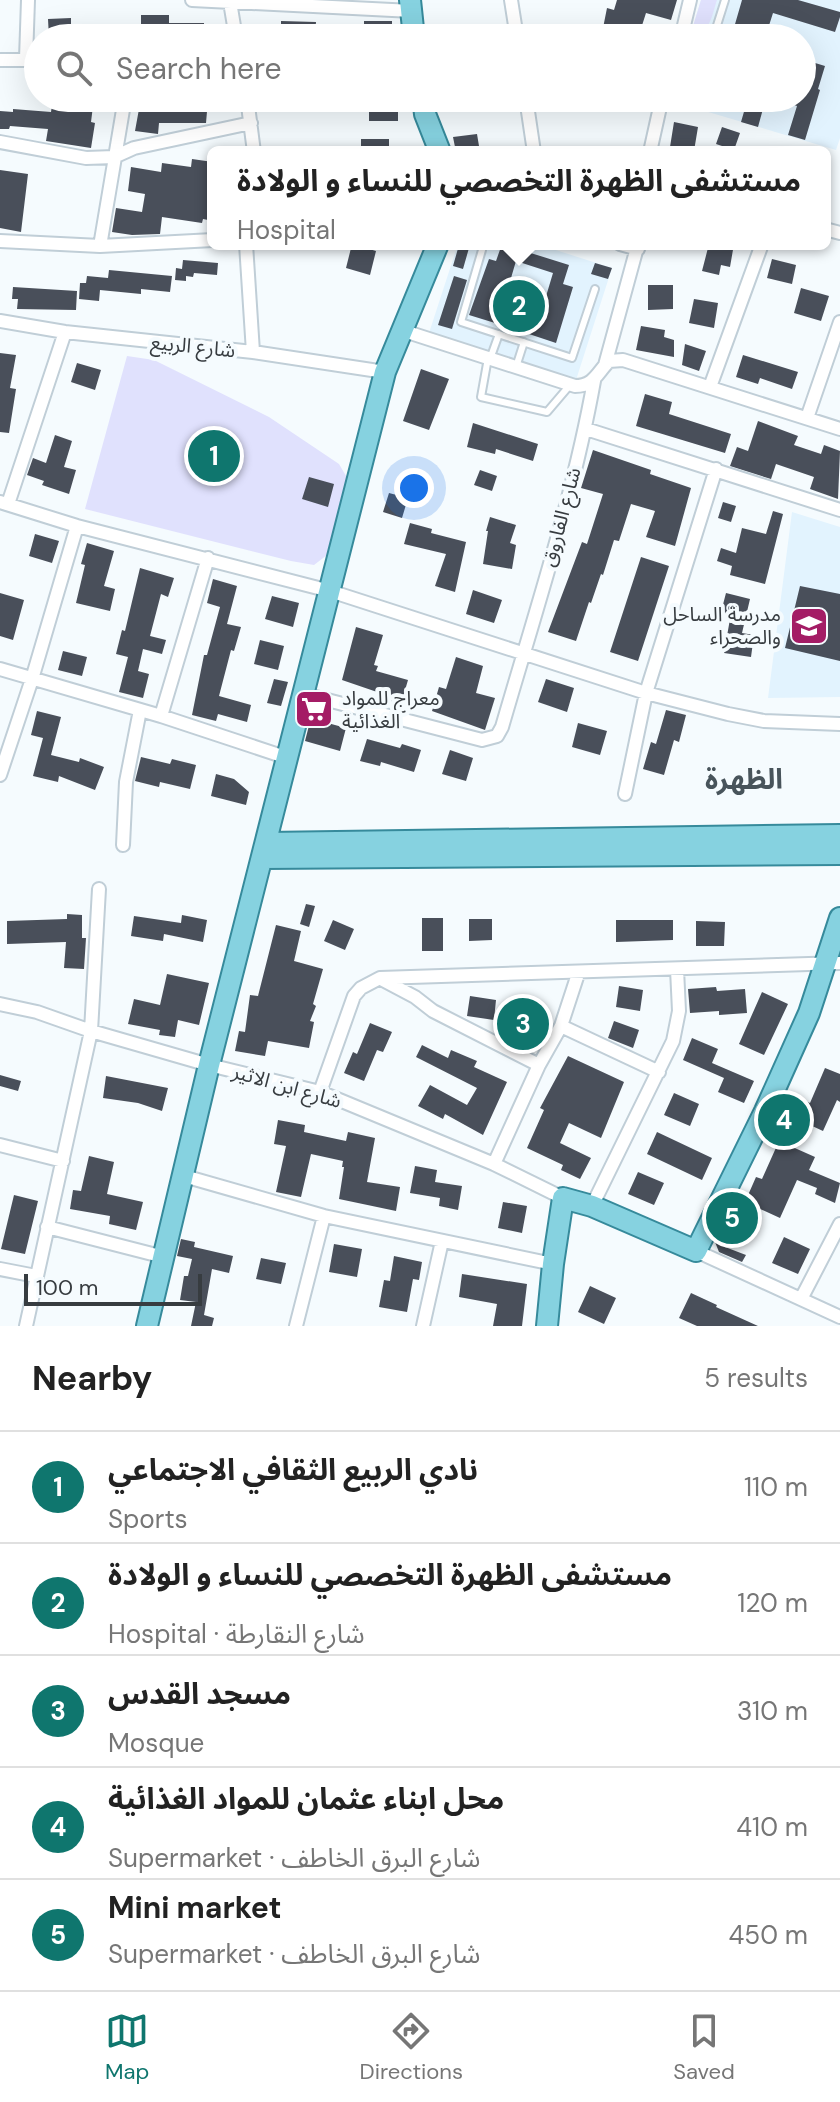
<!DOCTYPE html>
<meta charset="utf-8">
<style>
:root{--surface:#fff;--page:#f2f2f2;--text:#222;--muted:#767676;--line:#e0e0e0;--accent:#0f766e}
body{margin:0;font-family:"DM Sans","Noto Sans Arabic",sans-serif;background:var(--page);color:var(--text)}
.scale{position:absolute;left:24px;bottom:20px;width:178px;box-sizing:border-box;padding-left:8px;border:4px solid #373c40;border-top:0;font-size:22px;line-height:28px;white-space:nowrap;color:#373c40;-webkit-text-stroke:6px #f5fbfe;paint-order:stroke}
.you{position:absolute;left:414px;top:488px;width:28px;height:28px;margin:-20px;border:6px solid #fff;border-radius:50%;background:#1a73e8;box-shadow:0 0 0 12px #1a73e833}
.badge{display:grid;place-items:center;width:52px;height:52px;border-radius:50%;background:var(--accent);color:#fff;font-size:26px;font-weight:700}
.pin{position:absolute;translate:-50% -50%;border:4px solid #fff;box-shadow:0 2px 8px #0006}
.popup{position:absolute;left:207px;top:146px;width:624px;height:104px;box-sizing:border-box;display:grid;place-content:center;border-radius:12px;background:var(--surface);filter:drop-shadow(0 2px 6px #0005);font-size:26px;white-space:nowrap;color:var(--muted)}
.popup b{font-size:30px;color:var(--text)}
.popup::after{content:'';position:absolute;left:50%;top:100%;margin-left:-16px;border:16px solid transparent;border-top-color:var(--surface)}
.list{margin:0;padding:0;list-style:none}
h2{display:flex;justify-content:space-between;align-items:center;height:104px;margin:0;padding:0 32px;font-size:34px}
h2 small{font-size:26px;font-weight:400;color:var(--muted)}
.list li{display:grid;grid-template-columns:52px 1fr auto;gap:24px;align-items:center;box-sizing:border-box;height:112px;padding:0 32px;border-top:2px solid var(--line)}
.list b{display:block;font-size:30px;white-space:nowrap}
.list p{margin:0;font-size:26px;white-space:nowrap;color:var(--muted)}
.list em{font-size:26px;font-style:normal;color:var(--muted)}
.icon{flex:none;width:44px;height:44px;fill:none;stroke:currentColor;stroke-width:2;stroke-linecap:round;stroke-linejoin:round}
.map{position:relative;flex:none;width:840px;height:1326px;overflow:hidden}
.search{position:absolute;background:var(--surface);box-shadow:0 8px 32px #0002;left:24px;right:24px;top:24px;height:88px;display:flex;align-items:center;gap:20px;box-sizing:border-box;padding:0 28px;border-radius:44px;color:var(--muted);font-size:30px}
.sheet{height:664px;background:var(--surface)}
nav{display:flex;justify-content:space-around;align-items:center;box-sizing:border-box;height:112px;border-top:2px solid var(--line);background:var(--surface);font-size:22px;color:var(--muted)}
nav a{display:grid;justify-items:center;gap:4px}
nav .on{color:var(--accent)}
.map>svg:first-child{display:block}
</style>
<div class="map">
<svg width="840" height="1326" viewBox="0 0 840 1326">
<rect width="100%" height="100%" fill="#f5fbfe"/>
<path fill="#e2f3fe" d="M701,0H840V138L836,150L671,101L672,98H802V38H690Z
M458,244H537L612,268L576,380L429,333Z
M792,512L840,527V697L768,698Z"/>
<path fill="#e0e1fd" d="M701,0H717C712,15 710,35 690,36Z
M127,356L154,360L269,417L339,464L349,481L327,555L314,565L291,561L85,509Z"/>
<path fill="#494f5a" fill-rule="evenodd" d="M617,0H677L671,20L646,13L638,38H601L607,8L614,10Z
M742,0H798L840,12V17L835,32L773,13L765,38H731Z
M141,15H169V23H204V38H141Z
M71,18V38H49L48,19Z
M281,21L316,22L315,35H281Z
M364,21H392V38H364Z
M96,28H118L119,38H97Z
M802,59L825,66L818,89L820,90L805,140L788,135L797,106L780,100V98H802Z
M53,98H94L91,122L95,123L91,148L46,141L48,129L10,126L9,129H0V111L13,112V109L51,112Z
M141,98H158V102L184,104V98L208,100L206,123H159L158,134L135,131Z
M369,98H398V121H369Z
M448,98H469L471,107L451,111Z
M748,98H766L758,127L741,122Z
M674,122L698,127L694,151L670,147Z
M722,127L740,133L734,150L716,144Z
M477,134L480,152H456L453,137Z
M361,139H389V152H361Z
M192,159L213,162V221L203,219L202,223L162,217L160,234L132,235L112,232L116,208L142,212L145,194L128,191L131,167L161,172L162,163L191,167Z
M0,170L28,174L21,232L0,228Z
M352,244L376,251L370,275L346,268Z
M502,244L569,265L563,284L573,287L556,343L523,332L521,335L506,330L508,327L469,315L489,259L496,261ZM516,261L553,273L541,313L504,302Z
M709,244H734L730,267L721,265L719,275L702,271Z
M459,245L469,248L463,269L453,266Z
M772,259L796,265L792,284L767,278Z
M183,260L218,263L217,275L194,273L193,277L186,276V281L175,280L176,268L182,269Z
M595,263L612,268L608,279L591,274Z
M109,270L172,276L170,292L141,289V294L100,290L99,301L79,299L80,283H86L87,276L108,278Z
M454,276L467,280L452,329L438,325Z
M648,285H673V309L648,310Z
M13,287L77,291L76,310L17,309L18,299H12Z
M801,288L829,296L821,321L794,313Z
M694,299L718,303L714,328L689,323Z
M641,326L665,330L664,337L674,340V357L636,350Z
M685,344L706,351L699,371L682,365Z
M0,353L16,355L10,388L16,389L9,433L0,432Z
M743,355L798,372L792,389L760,378L758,384L736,377Z
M77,363L101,370L95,390L71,382Z
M421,369L449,379L429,430L403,421Z
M645,394L672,402L669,414L731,434L725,453L636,426Z
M758,421L798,436L794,445L821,454L824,445L840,451L838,499L810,489L814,477L776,464L771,479L730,466L737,447L748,451Z
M473,423L538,444L533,461L496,449L495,454L467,447Z
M55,435L72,441L64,467L76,470L69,494L42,485L44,481L27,475L33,458L46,463Z
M593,450L651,470L650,474L691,488L675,546L646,537L655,511L631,504L619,541L614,540L603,575L601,574L591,603L589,602L576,641L548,632L582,542L587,544L603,494L581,488Z
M480,470L497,476L492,491L474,485Z
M309,477L334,484L328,507L302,499Z
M389,493L408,498L402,518L383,512Z
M723,502L736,506L731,522L718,518Z
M773,511L783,514L765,584L730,575L732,566L717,561L721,548L736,553L742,528L766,534Z
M490,517L516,525L510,543L516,545L512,569L483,564L488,531H486Z
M410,523L432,529L431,533L466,542L455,592L435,586L446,554L404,544Z
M35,534L59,541L52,563L29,556Z
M87,543L114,551L104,586L115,589L110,611L76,603L85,565L81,564Z
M641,557L669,566L638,661L610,652Z
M140,568L174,578L168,597L161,594L150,636L166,640L162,654L143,649L138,671L149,674L143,698L119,692L128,657L116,654L122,630L125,631Z
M213,579L237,586L227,624L241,627L234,651L231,650L219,696L251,705L247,722L218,714L216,721L192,715L204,655H207L220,607L207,603Z
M800,586L840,594V661L785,648Z
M473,590L502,600L494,623L466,614Z
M0,593L24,600L13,640L0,636Z
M726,593L750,599L742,633L754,635L751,657L724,653L730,619L720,616Z
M272,596L299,603L293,627L265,619Z
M356,627L383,635L374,665L378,666L376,671L408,680L401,704L378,697L380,693L342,680Z
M260,640L284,646L278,670L254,664Z
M63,651L87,657L82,676L58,670Z
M456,657L483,666L476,693L495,698L485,730L432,711L439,687L446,689Z
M274,679L288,682L281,706L267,703Z
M546,679L574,688L567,712L538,702Z
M318,707L328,709L324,722L346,728L340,751L305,741L313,710Z
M666,710L686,715L679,742L674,740L664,775L643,769L651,742L656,744Z
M37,711L61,717L51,755L79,762L80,758L104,767L95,790L59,776L58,782L33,776L43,738L31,735Z
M578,723L607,731L600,755L572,747Z
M367,739L400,748L402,744L421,750L414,772L381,762L380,766L360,761Z
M450,750L473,758L466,781L442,774Z
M141,757L170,764L172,759L196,765L190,789L160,782L159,787L135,781Z
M216,774L234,779L249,792L246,805L211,796Z
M306,904L315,906L309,927L300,924Z
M67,914L82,915V938H86L84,969L64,968L66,942L7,944V921L67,919Z
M182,915L207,920L203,942L164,934L163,941L131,936L134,916L181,923Z
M422,918H443V951H422Z
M469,919H492V940L469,941Z
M333,920L354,929L345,950L324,941Z
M616,920H673V940L616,942Z
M696,921L725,922L724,946H696Z
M276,925L301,931L294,961L323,969L313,1004L316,1006L310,1021L314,1022L309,1048L268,1041L265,1056L235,1051L239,1031L245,1032L250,995L258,996Z
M167,974L209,983L199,1025L178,1020L175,1037L159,1035L160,1030L128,1024L134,999L160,1005Z
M619,986L643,990L640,1011L616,1007Z
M716,987L717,991L745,989L747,1013L719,1015V1011L690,1013L688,989Z
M762,992L788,1004L764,1055L739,1044Z
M470,996L496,1000L494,1020L467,1016Z
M530,1007L536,1030L514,1035L508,1012Z
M614,1021L639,1030L633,1048L608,1038Z
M370,1023L392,1032L383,1052L377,1050L364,1081L344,1073L353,1052L357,1054Z
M692,1038L718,1049L712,1063L754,1081L744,1103L718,1092L724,1078L683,1060Z
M422,1045L448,1058L451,1050L477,1061L474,1067L507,1082L483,1135L445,1114L443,1119L418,1106L430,1085L467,1105L477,1088L416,1057Z
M568,1056L624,1082L601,1138L569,1123L560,1143L591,1158L580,1179L561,1170L563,1165L527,1148L544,1110L540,1108Z
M825,1068L840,1074V1102L837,1100L823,1131L797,1119L793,1127L779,1121L791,1095L810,1103Z
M0,1075L21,1081L18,1091L0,1086Z
M106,1076L168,1088L162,1111L138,1103L103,1098Z
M674,1093L699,1104L690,1126L664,1115Z
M278,1120L305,1125L304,1132L346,1141L348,1132L375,1138L367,1182L400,1187L396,1211L339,1199L344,1167H342L343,1161L311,1154L301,1197L276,1192L286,1146L274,1144Z
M657,1132L712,1158L702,1180L647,1154Z
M779,1141L815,1157L809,1170L840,1183L835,1203L815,1194L817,1188L797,1180L780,1218L745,1202L756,1177L762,1179Z
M89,1156L114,1162L107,1194L143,1202L136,1230L109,1224L110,1216L70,1209L73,1190L81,1191Z
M415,1166L437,1170L435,1182L462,1186L458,1210L439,1206L440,1198L410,1193Z
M638,1172L664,1183L654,1205L628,1194Z
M14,1195L38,1201L25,1254L1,1249Z
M503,1202L527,1206L522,1233L498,1228Z
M734,1206L749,1212L746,1221L740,1218L725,1247L746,1255L742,1262L719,1252L715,1242Z
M784,1237L810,1249L798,1274L772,1263Z
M181,1239L195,1242L194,1247L233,1256L229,1273L212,1269L204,1315L214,1318L212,1326H191L196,1302L180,1300L184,1276H188L192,1259L177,1256Z
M334,1244L362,1249L357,1277L329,1272Z
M394,1256L422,1262L419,1280L413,1279L407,1312L379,1307L384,1280L390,1281Z
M261,1258L286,1263L281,1284L256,1279Z
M462,1274L527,1284L522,1326H493L497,1304L459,1297Z
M590,1286L616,1298L604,1324L578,1312Z
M691,1293L717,1305L716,1307L758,1326H697L679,1318Z"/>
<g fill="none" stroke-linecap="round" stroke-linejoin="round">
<g stroke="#c0ced7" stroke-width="10">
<path id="lane" d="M713,38L725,0
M482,250L461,322L572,358L595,289
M488,358L481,397L547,412L570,385
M490,359L499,334
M516,367L524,342"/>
</g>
<g stroke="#c0ced7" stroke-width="16">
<path id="street" d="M192,0L412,11
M511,0L517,38
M230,2L236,38
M681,38L690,0
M26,59L28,0
M0,60H38
M247,98L254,152
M526,98L534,152
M0,142L86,158L114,157L134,148L251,123
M650,152L662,98
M825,229L840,233
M0,241L100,246L213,240
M246,244L253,352
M620,244L638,249
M100,246L125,98
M0,321L65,332L253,352L385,372
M401,330L575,386C594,386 597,373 609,361L623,360L840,429
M605,365L638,244
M710,387L762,244
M807,418L840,322
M586,429L840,510
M0,502L77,526L330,591L646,693L728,714L764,721L840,724
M8,504L65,332
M0,669L161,716L288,758
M304,694L482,740L497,736L502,727C535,613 573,498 594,381
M161,716L208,558
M0,775L32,679L77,526
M625,794L646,693L716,469
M123,845L126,782L140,710
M381,979L415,997L433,1011L539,1065
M0,1004L37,1012L91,1031L209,1065L320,1092L494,1164L563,1198
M561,1026L659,1072
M320,1092L354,996L361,988L380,978L840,963
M0,1145L63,1161
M494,1164L539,1065L561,1026L578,974
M184,1176L324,1216L553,1264
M592,1206L673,1041L679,1011L677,969
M47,1227L164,1257
M696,1251L840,1317
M0,1269L36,1276
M801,1299L840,1224
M26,1326L91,1031L99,889
M296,1326L324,1216
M423,1326L442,1241"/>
</g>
<g stroke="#368a9b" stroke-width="24">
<path id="primary" d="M410,0L414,38
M423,98L425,114L440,152
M267,843L840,835
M263,858L840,854
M147,1326L209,1065L385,372L438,244
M547,1326L553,1264L563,1198L592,1206L696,1251L765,1111L809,1013L840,918"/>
</g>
<use href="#lane" stroke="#fff" stroke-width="6"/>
<use href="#street" stroke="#fff" stroke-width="12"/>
<use href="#primary" stroke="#86d2e0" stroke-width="20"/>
</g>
<defs>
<g id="school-square" transform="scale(2)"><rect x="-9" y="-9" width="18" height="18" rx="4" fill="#a41c65" stroke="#f5fbfe"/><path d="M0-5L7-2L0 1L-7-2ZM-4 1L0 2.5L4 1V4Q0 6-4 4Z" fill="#fff"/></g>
<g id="supermarket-square" transform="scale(2)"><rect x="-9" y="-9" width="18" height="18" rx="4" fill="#a41c65" stroke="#f5fbfe"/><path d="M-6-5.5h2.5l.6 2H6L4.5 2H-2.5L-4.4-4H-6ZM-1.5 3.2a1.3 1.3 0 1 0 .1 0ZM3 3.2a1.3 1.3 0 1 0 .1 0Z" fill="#fff"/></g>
</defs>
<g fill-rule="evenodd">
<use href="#school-square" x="809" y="626"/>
<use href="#supermarket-square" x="314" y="709"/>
</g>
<g text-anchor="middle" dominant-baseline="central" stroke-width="8" stroke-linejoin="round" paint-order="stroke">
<g font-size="20" fill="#373c40" stroke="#f5fbfe">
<text transform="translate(193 346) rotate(6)">شارع الربيع</text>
<text transform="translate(561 517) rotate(-75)">شارع الفاروق</text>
<text transform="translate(287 1086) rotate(16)">شارع ابن الاثير</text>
</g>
<g font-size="20" fill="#373c40" stroke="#f5fbfe" text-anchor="end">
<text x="781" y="614">مدرسة الساحل<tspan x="781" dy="23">والصحراء</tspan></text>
<text x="342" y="698" text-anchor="start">معراج للمواد<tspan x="342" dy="23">الغذائية</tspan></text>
</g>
<g font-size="28" font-weight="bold" fill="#48545b" stroke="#f5fbfe">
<text x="744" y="779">الظهرة</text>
</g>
</g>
</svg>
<div class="scale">100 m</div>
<div class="you"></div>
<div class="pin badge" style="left:214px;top:456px">1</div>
<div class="pin badge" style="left:519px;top:306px">2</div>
<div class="popup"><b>مستشفى الظهرة التخصصي للنساء و الولادة</b>Hospital</div>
<div class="pin badge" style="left:523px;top:1024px">3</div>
<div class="pin badge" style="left:784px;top:1120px">4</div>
<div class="pin badge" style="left:732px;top:1218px">5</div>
<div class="search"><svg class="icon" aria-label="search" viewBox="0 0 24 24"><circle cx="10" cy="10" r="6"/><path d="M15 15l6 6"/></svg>Search here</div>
</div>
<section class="sheet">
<h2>Nearby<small>5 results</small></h2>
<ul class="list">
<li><span class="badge">1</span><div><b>نادي الربيع الثقافي الاجتماعي</b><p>Sports</p></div><em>110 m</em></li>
<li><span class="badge">2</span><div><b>مستشفى الظهرة التخصصي للنساء و الولادة</b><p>Hospital · شارع النقارطة</p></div><em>120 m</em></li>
<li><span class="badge">3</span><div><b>مسجد القدس</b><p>Mosque</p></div><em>310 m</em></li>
<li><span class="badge">4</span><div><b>محل ابناء عثمان للمواد الغذائية</b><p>Supermarket · شارع البرق الخاطف</p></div><em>410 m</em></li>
<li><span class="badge">5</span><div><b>Mini market</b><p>Supermarket · شارع البرق الخاطف</p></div><em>450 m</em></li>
</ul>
</section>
<nav>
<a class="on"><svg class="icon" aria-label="map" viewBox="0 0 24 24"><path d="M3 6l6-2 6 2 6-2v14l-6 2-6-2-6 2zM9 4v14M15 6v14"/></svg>Map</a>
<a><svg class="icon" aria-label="directions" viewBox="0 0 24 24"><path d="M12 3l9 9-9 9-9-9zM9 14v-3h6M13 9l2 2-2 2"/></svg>Directions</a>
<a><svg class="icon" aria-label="saved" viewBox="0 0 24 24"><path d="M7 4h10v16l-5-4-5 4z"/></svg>Saved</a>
</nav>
